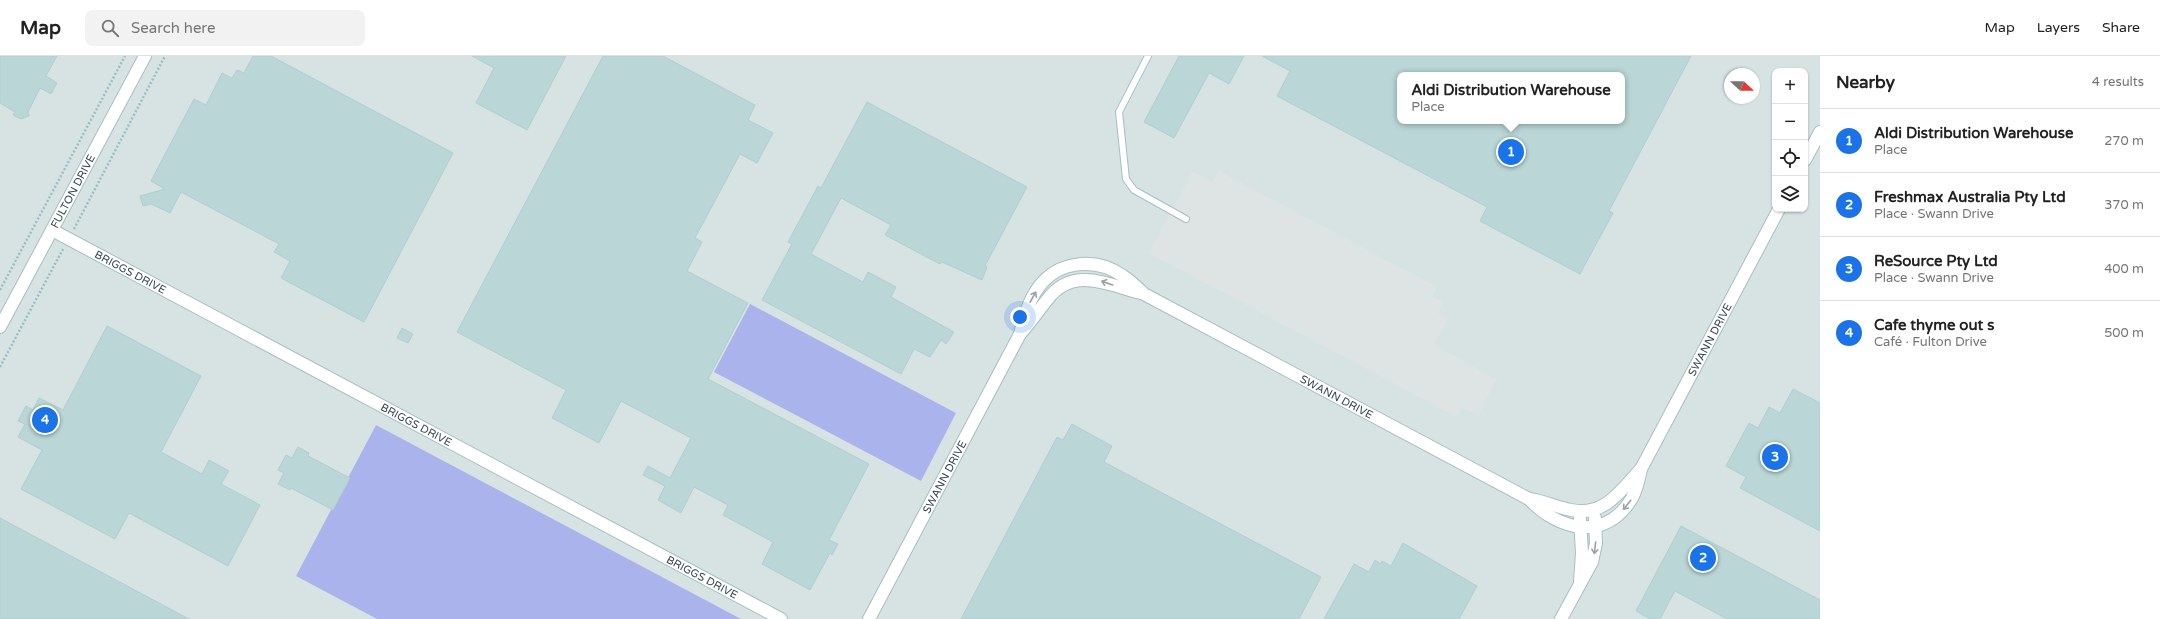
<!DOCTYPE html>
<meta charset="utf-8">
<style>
:root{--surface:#fff;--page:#f2f2f2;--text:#222;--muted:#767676;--line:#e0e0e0;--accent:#1a73e8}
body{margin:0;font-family:"Varela Round",sans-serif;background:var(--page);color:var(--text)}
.controls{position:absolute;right:12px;top:12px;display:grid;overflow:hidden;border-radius:8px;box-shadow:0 1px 3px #0004}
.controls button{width:36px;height:36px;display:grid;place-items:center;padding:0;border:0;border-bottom:1px solid var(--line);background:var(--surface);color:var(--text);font:20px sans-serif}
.compass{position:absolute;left:1724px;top:12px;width:36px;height:36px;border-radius:50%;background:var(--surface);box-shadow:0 1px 3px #0004;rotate:112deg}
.you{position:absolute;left:1020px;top:261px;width:14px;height:14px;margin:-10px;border:3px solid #fff;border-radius:50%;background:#1a73e8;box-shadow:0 0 0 6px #1a73e833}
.badge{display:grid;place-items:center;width:26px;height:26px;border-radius:50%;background:var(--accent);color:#fff;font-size:13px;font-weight:700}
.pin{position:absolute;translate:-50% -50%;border:2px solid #fff;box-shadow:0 1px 4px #0006}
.popup{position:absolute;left:1397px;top:16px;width:228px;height:52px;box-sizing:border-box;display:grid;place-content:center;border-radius:8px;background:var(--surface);filter:drop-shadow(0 1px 3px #0005);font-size:13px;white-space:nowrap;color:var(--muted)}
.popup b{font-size:15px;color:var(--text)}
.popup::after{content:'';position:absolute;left:50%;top:100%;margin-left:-8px;border:8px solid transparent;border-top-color:var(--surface)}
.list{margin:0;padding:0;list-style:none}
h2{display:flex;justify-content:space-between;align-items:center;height:52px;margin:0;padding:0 16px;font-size:17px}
h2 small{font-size:13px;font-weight:400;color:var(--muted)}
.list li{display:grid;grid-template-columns:26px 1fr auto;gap:12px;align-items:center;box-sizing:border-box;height:64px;padding:0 16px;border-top:1px solid var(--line)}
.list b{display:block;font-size:15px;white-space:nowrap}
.list p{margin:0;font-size:13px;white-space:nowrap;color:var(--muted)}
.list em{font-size:13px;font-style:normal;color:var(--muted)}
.icon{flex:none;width:22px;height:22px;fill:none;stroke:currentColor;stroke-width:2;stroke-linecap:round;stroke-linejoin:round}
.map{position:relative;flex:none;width:1820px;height:563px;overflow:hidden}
header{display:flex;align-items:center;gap:24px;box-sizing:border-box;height:56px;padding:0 20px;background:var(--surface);border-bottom:1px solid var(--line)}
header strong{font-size:19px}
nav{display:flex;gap:22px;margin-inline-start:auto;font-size:14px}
.search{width:280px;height:36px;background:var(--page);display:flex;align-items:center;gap:10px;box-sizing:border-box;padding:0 14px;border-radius:8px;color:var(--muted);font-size:15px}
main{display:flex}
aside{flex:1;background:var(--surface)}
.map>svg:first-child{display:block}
</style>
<header>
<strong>Map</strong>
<div class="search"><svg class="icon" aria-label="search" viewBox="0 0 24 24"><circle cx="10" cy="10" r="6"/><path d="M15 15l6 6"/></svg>Search here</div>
<nav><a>Map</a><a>Layers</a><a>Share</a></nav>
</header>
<main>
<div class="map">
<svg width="1820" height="563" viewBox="0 0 1820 563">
<rect width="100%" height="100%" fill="#e5f2f4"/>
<path fill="#d7e3e3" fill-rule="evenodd" d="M0,0H1820V563H0ZM1775,15H1805V153H1775ZM1730,18H1754V42H1730ZM1400,19H1622V65H1400Z"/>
<path fill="#aab3ec" d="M750,248L956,357L921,425L714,316Z
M376,369L741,563H377L296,520Z"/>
<path fill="#dee4e4" d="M1193,115L1212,126L1219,115L1437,231L1432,241L1443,246L1438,257L1448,262L1434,289L1496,323L1478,360L1463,352L1457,361L1149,197Z"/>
<path fill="#bad6d6" stroke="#acd0d2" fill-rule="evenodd" d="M0,0H57L46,20L57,27L51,38L40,32L28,56L29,60L21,63L13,59L15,56L0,47Z
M253,0H271L453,97L364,266L281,222L290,205L274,196L279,188L181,136L170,157L151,148L143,150L140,140L165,133L151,125L194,43L206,49L222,17L232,22L237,14L244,17Z
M472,0H566L527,74L476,47L494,12Z
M603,0H663L755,49L748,64L773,77L757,107L740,98L695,182L702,186L687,215L748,247L708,323L869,408L829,484L838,488L832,499L830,497L810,534L762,508L773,486L723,459L728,449L694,431L681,457L658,444L665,430L643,419L648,410L670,422L691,382L621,345L599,387L552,362L566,334L457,276Z
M1179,0H1244L1229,28L1209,17L1174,82L1144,66Z
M1262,0H1691L1609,155L1613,157L1580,218L1480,165L1487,151L1277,40L1290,15ZM1400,19H1622V65H1400Z
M867,46L1027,131L985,210L987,211L982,224L942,206L940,208L885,179L891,169L841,142L811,198L863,226L868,216L896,231L891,241L954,276L946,288L941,284L930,301L914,293L901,318L762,244L792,188L788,186L818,130L821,132Z
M107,270L201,320L161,396L202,418L209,404L229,415L221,428L260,449L228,510L129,457L115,483L21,433L42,394L18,381L25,368L18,365L26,350L33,354L39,342L63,354Z
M402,272L413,278L408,287L397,282Z
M1793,333L1820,347V475L1740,432L1746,421L1726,410L1749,367L1758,372L1769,351L1780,357Z
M1072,368L1112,390L1104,406L1321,521L1299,563H961L1057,381L1063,384Z
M298,391L309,397L308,400L350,422L333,454L291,432L290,434L278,428L284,417L278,414L286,399L292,402Z
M0,462L189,563H0Z
M1681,470L1820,544V563H1727L1675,535L1660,563H1650L1636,555Z
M1403,487L1477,530L1459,563H1324L1354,508L1369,516L1375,504L1381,508L1382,505L1391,510Z"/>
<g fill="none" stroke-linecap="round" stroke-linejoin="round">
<g stroke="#a7bec0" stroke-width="8">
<path id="service" d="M1148,0L1119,56L1126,123L1134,134L1186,163"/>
</g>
<g stroke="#a7bec0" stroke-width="14">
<g id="minor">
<path d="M1805,104L1820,76"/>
<path id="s1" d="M52,174L781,563"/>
<path id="s2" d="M0,271L145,0"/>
<path id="s3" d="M1020,278C1024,262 1028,246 1038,232C1058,204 1096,201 1123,220C1131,225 1138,232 1144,238L1529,443C1559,475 1606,486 1632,442C1637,433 1639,423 1641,413"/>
<path id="s4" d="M1529,443C1544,445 1556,451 1571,454C1605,461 1621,434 1641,413L1779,153"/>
<path d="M1580,526L1582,497L1580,463"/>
<path id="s5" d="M869,563L1020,278C1030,267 1038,255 1047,244C1073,209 1108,229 1141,237"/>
<path d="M1561,563L1592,506L1596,487L1595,462"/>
</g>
</g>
<path stroke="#97c0c3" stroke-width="2.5" stroke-dasharray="2 2" stroke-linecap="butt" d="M74,173L165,0
M0,234L125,0
M0,311L63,193"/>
<use href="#service" stroke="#fff" stroke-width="6"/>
<use href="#minor" stroke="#fff" stroke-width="12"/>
</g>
<defs><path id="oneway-shaft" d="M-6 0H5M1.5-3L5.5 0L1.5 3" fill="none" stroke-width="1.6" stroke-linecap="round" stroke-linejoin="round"/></defs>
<g stroke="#9aa2a3">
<use href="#oneway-shaft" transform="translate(1107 227) rotate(-161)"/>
<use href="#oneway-shaft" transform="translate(1033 241) rotate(-61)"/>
<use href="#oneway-shaft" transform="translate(1627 449) rotate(129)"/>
<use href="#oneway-shaft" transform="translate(1595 492) rotate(96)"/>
</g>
<g text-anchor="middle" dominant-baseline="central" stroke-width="3" stroke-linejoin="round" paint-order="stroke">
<g font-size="11" fill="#344647" stroke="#fff">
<text stroke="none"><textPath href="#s2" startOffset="154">FULTON DRIVE</textPath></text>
<text stroke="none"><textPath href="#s1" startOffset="89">BRIGGS DRIVE</textPath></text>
<text stroke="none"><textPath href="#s4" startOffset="276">SWANN DRIVE</textPath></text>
<text stroke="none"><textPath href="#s3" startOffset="391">SWANN DRIVE</textPath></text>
<text stroke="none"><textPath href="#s1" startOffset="413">BRIGGS DRIVE</textPath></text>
<text stroke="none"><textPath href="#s5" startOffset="161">SWANN DRIVE</textPath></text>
<text stroke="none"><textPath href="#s1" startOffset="737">BRIGGS DRIVE</textPath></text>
</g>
</g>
</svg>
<div class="controls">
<button>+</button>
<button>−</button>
<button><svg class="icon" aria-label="locate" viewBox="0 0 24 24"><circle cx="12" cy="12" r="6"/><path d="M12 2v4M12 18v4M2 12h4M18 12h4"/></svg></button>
<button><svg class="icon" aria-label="layers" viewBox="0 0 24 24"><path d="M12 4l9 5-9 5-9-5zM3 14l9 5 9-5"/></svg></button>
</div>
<svg class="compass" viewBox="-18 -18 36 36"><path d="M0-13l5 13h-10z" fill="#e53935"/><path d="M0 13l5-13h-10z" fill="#767676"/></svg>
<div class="you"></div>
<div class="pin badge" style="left:1511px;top:96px">1</div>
<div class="popup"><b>Aldi Distribution Warehouse</b>Place</div>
<div class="pin badge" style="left:1703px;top:502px">2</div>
<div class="pin badge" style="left:1775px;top:401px">3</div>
<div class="pin badge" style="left:45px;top:364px">4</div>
</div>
<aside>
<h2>Nearby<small>4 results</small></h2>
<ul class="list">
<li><span class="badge">1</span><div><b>Aldi Distribution Warehouse</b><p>Place</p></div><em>270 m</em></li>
<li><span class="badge">2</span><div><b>Freshmax Australia Pty Ltd</b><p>Place · Swann Drive</p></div><em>370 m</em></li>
<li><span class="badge">3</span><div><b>ReSource Pty Ltd</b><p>Place · Swann Drive</p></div><em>400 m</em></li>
<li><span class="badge">4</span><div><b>Cafe thyme out s</b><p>Café · Fulton Drive</p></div><em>500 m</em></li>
</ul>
</aside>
</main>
